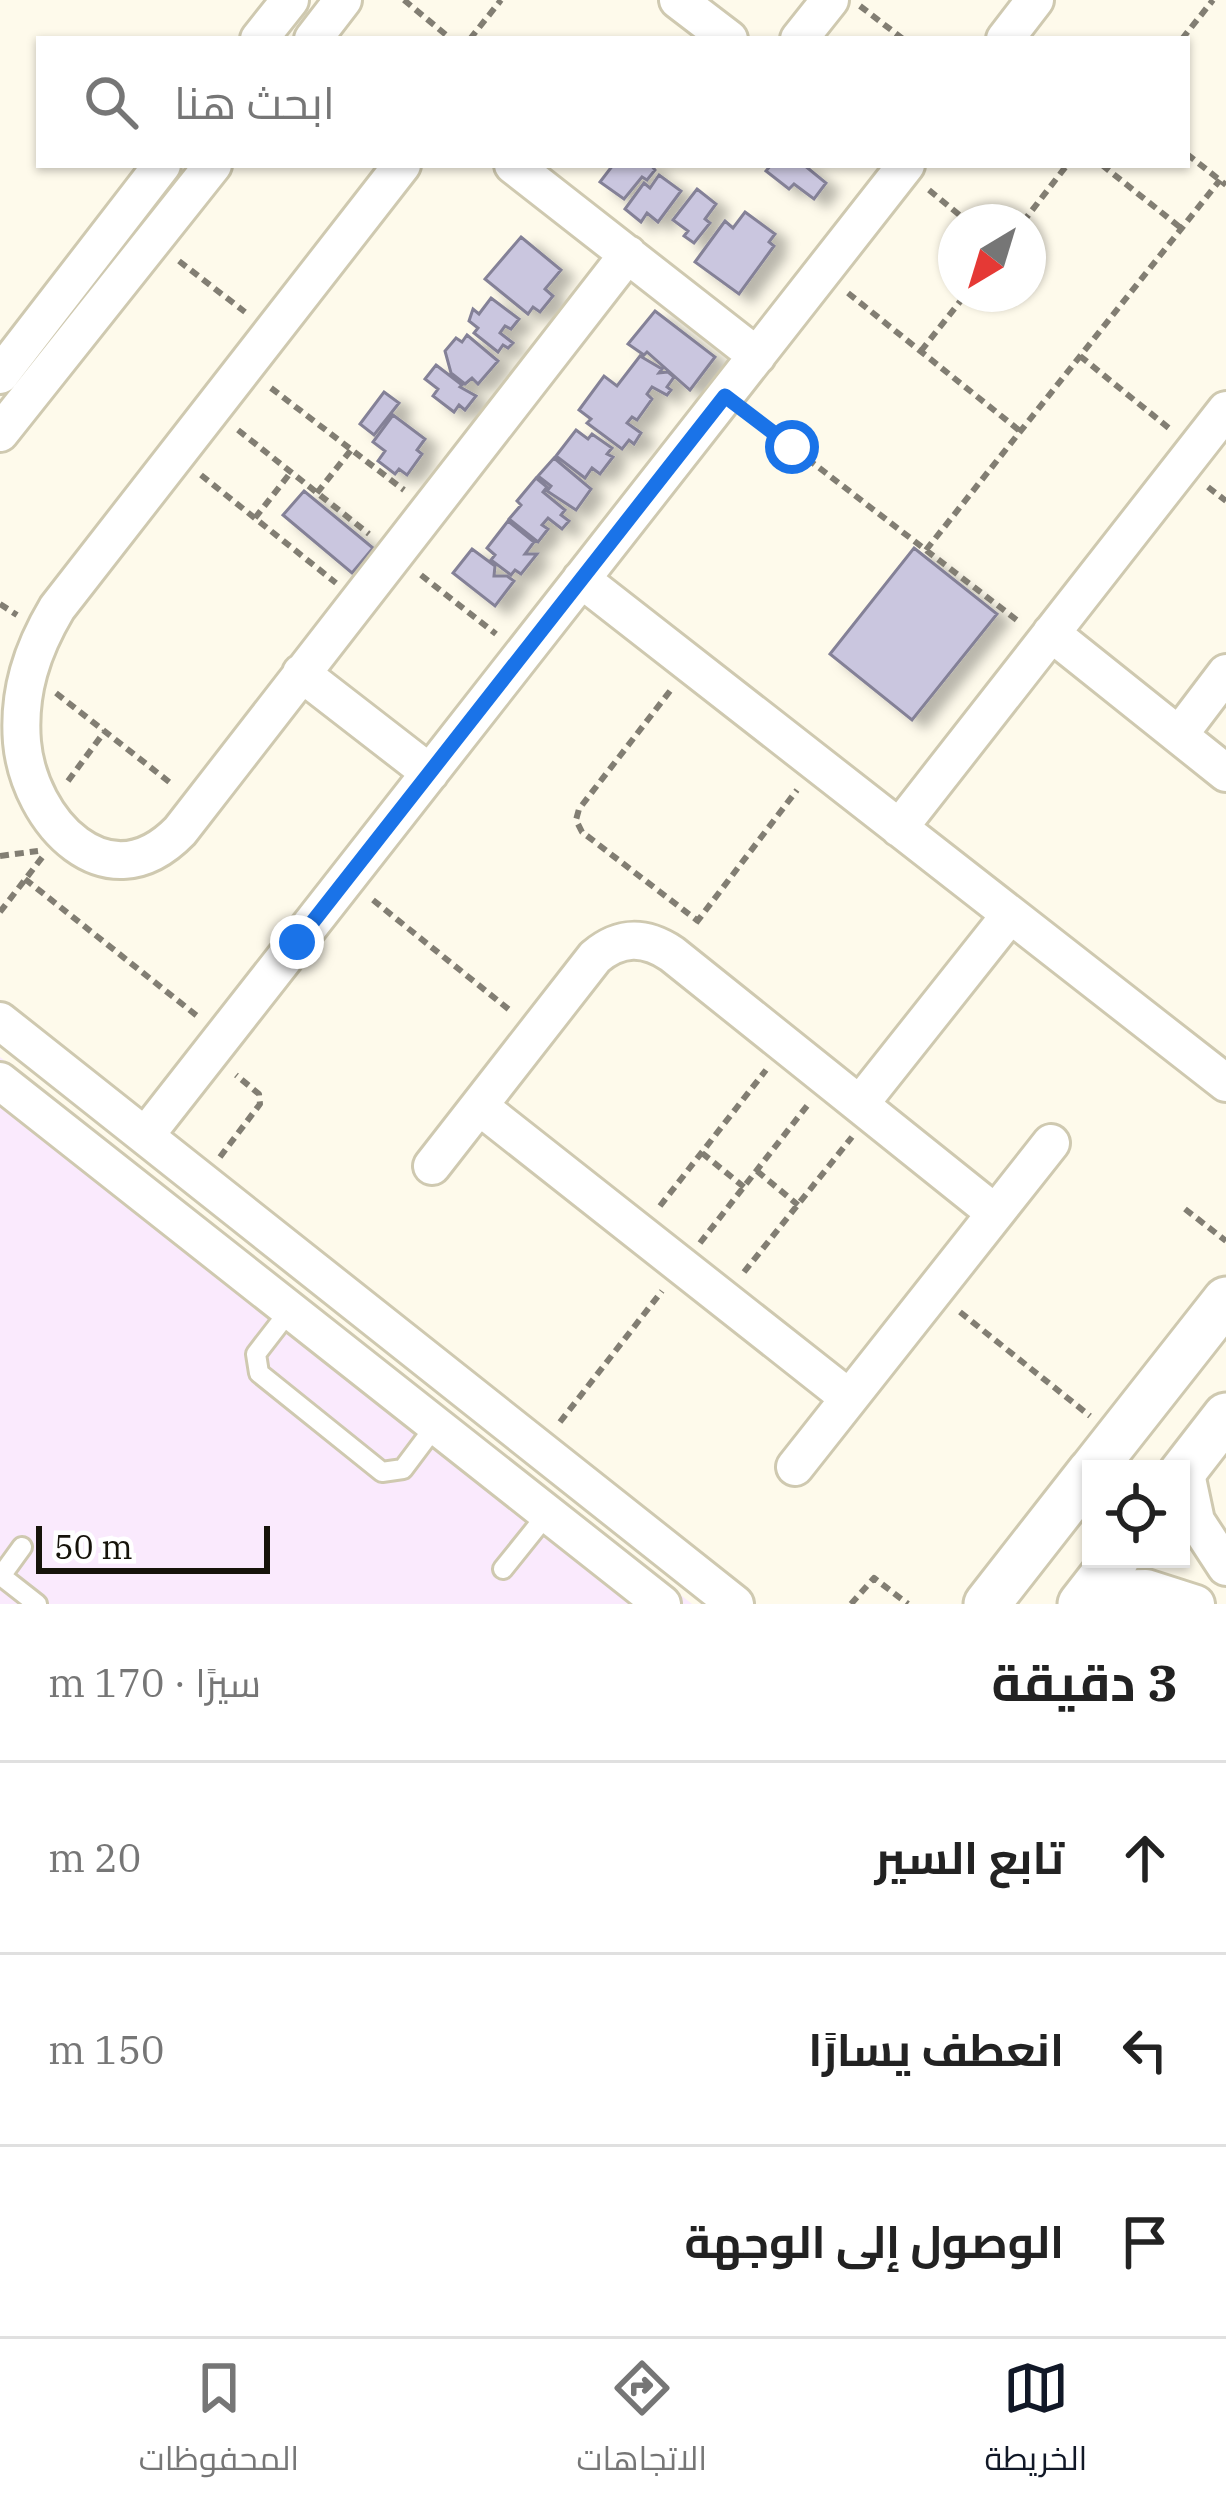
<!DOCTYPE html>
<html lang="ar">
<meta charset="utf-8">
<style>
:root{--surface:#fff;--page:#f6f6f6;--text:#222;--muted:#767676;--line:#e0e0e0;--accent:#111827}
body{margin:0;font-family:"IBM Plex Serif",Cairo,serif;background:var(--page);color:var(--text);direction:rtl}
.controls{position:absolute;right:36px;bottom:36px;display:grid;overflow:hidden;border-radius:0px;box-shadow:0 3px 9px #0004}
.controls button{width:108px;height:108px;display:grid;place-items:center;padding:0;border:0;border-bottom:3px solid var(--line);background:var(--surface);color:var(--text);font:60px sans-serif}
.compass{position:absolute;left:938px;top:204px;width:108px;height:108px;border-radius:50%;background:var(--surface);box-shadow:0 3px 9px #0004;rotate:218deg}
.scale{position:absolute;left:36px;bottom:30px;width:234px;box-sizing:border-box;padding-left:12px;border:6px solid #16130a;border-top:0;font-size:33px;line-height:42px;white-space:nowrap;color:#16130a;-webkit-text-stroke:9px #fff;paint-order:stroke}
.stop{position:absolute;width:36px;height:36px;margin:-27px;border:9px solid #1a73e8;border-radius:50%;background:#fff}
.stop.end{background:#1a73e8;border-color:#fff;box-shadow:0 3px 12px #0008}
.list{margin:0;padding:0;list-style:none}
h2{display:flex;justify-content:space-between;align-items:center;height:156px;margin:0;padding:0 48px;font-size:51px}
h2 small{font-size:39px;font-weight:400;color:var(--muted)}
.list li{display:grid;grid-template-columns:78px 1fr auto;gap:36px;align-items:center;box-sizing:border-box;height:192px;padding:0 48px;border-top:3px solid var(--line)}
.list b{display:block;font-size:45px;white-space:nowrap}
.list em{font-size:39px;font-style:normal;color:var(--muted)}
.icon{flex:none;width:66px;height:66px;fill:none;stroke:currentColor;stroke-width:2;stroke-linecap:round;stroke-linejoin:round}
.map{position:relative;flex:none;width:1226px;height:1604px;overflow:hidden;direction:ltr}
.search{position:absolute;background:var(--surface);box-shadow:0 3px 9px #0004;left:36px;right:36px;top:36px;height:132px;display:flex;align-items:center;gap:30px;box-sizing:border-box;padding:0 42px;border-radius:0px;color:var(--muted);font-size:45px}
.sheet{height:732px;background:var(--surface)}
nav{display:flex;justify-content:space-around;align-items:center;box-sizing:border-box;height:168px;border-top:3px solid var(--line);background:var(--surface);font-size:33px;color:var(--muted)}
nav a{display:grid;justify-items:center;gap:6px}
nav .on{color:var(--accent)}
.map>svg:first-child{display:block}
</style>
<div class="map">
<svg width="1226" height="1604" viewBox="0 0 1226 1604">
<defs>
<filter id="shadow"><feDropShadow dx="13" dy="8" stdDeviation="6" flood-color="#0004"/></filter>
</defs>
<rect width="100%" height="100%" fill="#fefaeb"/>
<path fill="#faeafd" d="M0,1057L515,1463L692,1604H0Z"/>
<path fill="#cac6df" stroke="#848197" stroke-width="3" filter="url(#shadow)" d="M613,165H651L655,170L647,180L642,177L624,199L600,182Z
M771,165H804L826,183L814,199L794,184L789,189L766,171Z
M659,175L681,191L658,222L647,213L641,222L625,209L644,183L650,188Z
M697,189L716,204L705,219L710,223L694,243L684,236L688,231L673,220Z
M745,212L775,234L769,242L774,246L739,294L695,262L725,221L733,228Z
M521,237L561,270L545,289L553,296L540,312L533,307L528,314L485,279Z
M491,298L519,319L511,329L505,326L500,333L513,343L508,348L503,345L498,352L474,333L478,328L469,321L473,309L479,314Z
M655,311L715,357L690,390L647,352L644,355L628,344Z
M467,335L498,361L478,384L472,378L465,384L451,373L445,351L456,338L462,342Z
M640,356L662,369L659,373L668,372L674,377L667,387L671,390L667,395L652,387L647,394L652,399L637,420L632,417L627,423L641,433L634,444L629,440L622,449L587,423L591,419L579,410L604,376L617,386Z
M436,365L462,385L460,387L476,396L465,410L459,405L454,412L433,396L438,389L425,379Z
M384,392L399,403L374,435L360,424Z
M393,415L425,439L417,450L422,454L407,475L399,469L395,474L378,461L385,451L373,442Z
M576,430L588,439L592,434L612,448L607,454L613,457L600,474L592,468L585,478L556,456Z
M554,458L591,489L576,510L547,491L551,486L538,476Z
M536,478L547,487L543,492L565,510L561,515L569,521L562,529L548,518L542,525L548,529L538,542L509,519L521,505L517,501Z
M304,491L373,548L352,573L283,515Z
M508,521L534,542L525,554H537L521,574L515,570L511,575L491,560L495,555L487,548Z
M914,548L997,614L912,720L830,654Z
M472,549L495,566L494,576H507L514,581L495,606L453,573Z"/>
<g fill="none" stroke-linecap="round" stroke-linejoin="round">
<g stroke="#cfc9b0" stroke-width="24">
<path id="service" d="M290,1310L256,1354L259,1373L382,1472L403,1469L436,1425
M503,1569L548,1513
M0,1575L37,1604
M1,1576L22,1547"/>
</g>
<g stroke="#cfc9b0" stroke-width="42">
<path id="minor" d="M678,0L729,39
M259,39L290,0
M313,39L343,0
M799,39L830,0
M1005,39L1035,0
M402,165L57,608C32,650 18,692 22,742C29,821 107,906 180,831L628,254
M513,165L757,356
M0,375L162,165
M0,433L213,165
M581,579L1226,1083
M1051,633L1226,773
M301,673L430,773
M1179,735L1226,673
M899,828L1226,410
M0,1021L735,1604
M0,1081L662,1604
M860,1104L1010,915
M479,1106L849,1398
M145,1136L906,165
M432,1166L595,957C620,936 645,936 672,954L995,1213
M795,1467L1051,1143
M1185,1469L1196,1521L1226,1567
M1093,1589L1146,1588L1196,1604"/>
</g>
<g stroke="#cfc9b0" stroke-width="51">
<path id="tertiary" d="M1093,1469L1226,1300
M1181,1474L1226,1416
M987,1604L1091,1471
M1081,1604L1116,1559"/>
</g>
<path stroke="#827e73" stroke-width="6" stroke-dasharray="9 6" stroke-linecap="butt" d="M404,0L451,39
M860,6L903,39
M470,39L501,0
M1182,39L1213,0
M1187,154L1226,185
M1102,165L1181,228
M929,190L968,222
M1023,222L1067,165
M179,261L245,312
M848,293L1020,431
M921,351L966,294
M1080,356L1170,429
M271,388L404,490
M748,413L1018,621
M238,430L369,534
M201,475L336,583
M1208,487L1226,501
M317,493L351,450
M255,518L291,472
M926,550L1220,180
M421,575L496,634
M0,604L17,615
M670,691L579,809L576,820L582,832L698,921
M56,693L173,785
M68,781L105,731
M0,856L38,851
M25,879L201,1019
M373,900L512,1012
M0,912L44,855
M696,923L797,790
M702,1153L744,1187
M220,1157L260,1104L259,1094L236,1075
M757,1171L798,1205
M660,1206L766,1070
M1185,1209L1226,1241
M700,1243L810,1102
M744,1272L852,1137
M960,1312L1090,1416
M560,1422L662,1291
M851,1604L874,1578L908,1604"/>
<use href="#service" stroke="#fff" stroke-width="18"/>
<use href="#minor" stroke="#fff" stroke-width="36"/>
<use href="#tertiary" stroke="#fff" stroke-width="45"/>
</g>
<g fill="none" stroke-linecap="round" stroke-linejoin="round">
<path stroke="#1a73e8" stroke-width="15" d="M297,942L725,396L792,447"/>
</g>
</svg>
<div class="controls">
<button><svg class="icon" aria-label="locate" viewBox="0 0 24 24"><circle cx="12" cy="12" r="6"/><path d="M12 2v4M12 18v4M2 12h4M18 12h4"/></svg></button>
</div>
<svg class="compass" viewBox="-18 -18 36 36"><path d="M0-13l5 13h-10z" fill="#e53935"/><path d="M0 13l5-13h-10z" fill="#767676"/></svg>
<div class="scale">50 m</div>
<div class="stop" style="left:792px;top:447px"></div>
<div class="stop end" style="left:297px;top:942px"></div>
<div class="search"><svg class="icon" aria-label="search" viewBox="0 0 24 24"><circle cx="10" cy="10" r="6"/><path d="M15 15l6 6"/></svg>ابحث هنا</div>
</div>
<section class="sheet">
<h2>3 دقيقة<small>سيرًا · 170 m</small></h2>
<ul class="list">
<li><svg class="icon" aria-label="ahead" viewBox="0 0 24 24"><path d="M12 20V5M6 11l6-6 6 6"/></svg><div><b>تابع السير</b></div><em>20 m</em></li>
<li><svg class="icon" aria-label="left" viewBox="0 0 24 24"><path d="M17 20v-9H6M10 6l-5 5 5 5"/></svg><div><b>انعطف يسارًا</b></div><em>150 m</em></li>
<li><svg class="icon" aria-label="arrive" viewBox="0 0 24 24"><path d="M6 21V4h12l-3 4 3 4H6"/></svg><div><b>الوصول إلى الوجهة</b></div></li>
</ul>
</section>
<nav>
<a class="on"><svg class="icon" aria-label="map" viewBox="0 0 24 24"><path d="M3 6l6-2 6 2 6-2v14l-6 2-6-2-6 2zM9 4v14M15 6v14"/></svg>الخريطة</a>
<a><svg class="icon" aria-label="directions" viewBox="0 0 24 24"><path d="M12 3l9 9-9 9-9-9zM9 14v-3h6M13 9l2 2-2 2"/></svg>الاتجاهات</a>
<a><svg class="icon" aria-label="saved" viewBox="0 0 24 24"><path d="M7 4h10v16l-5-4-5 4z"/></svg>المحفوظات</a>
</nav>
